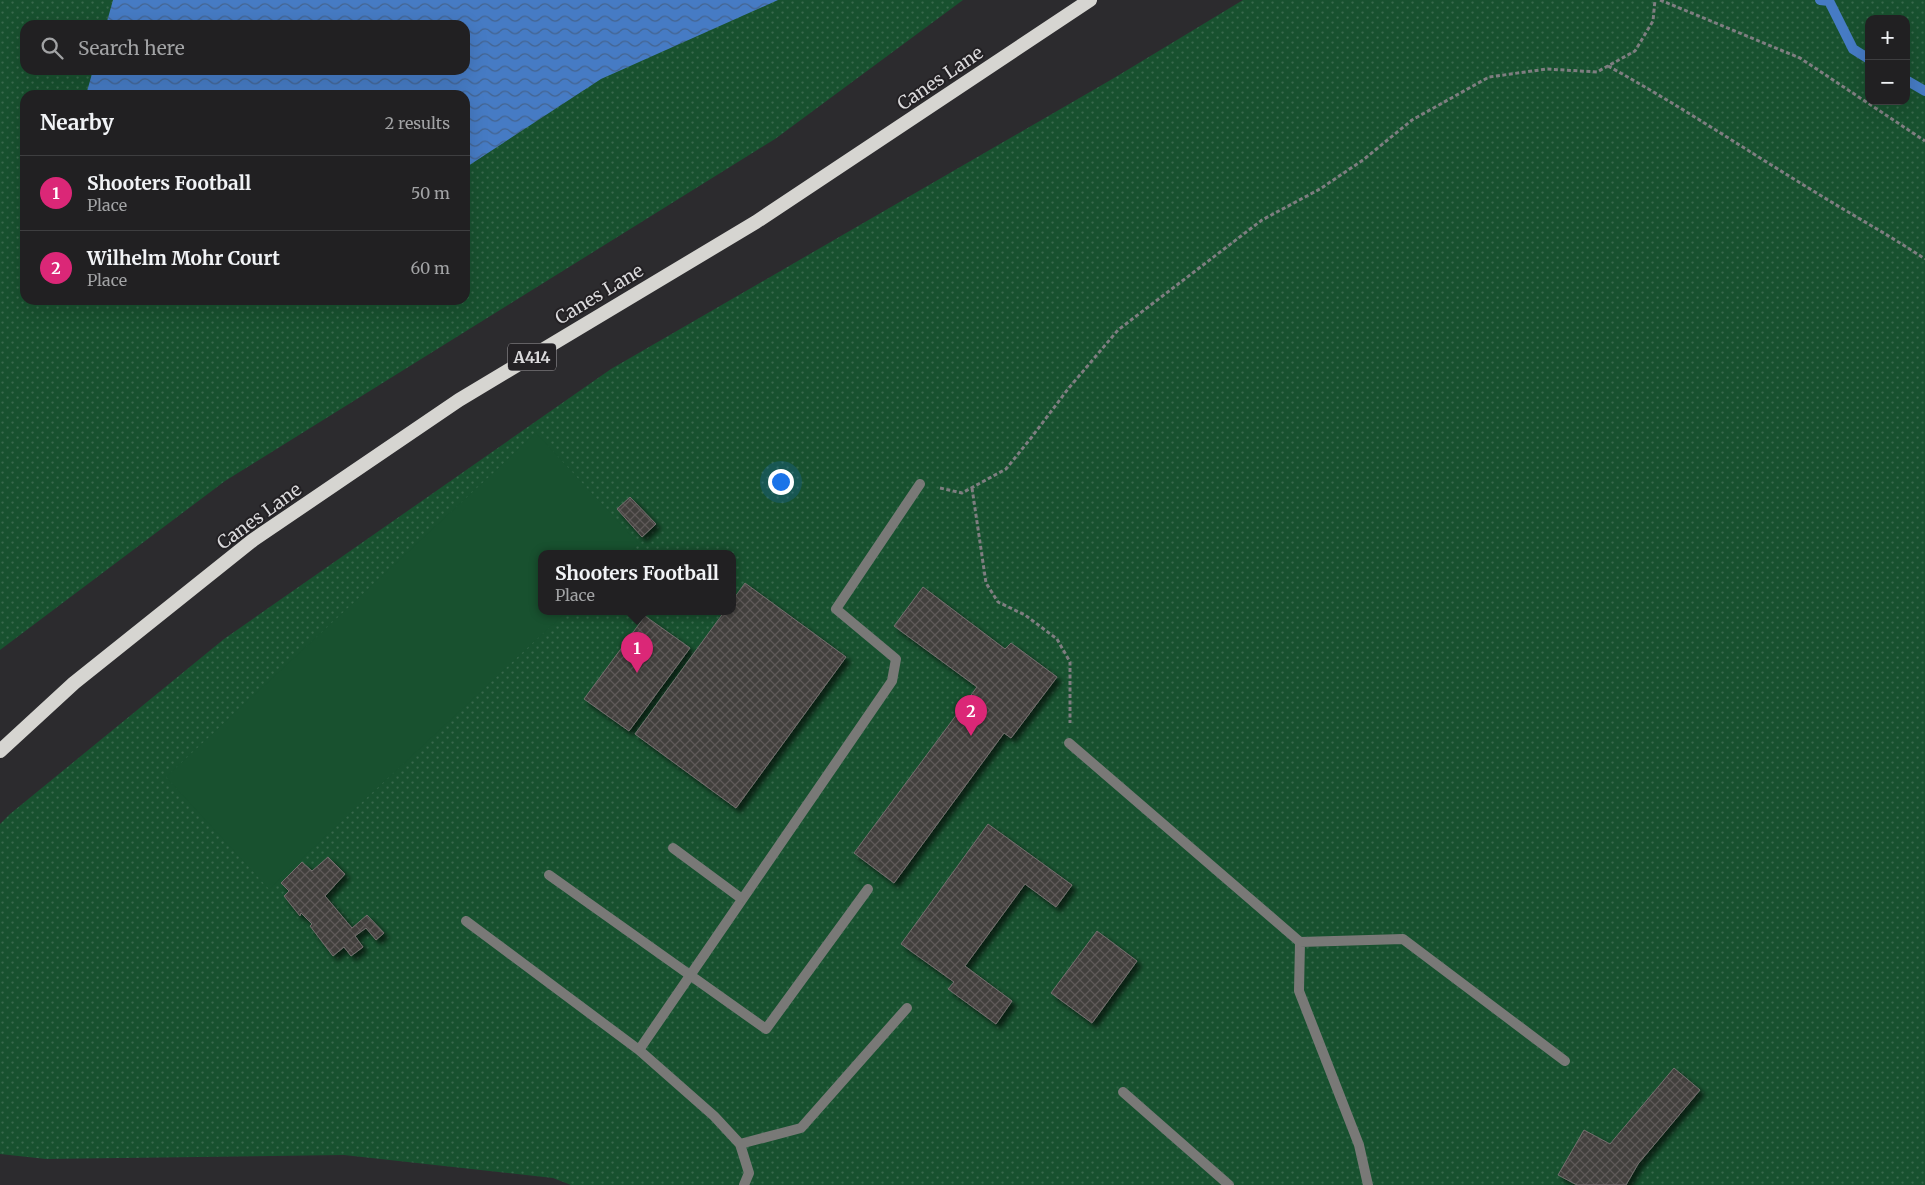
<!DOCTYPE html>
<meta charset="utf-8">
<style>
:root{--surface:#212022;--page:#2d2d2f;--text:#f1f3f6;--muted:#a2a3a5;--line:#3e3e40;--accent:#db2777}
body{margin:0;font-family:Merriweather,serif;background:var(--page);color:var(--text)}
.controls{position:absolute;right:15px;top:15px;display:grid;overflow:hidden;border-radius:10px;box-shadow:0 5px 20px #0002}
.controls button{width:45px;height:45px;display:grid;place-items:center;padding:0;border:0;border-bottom:1px solid var(--line);background:var(--surface);color:var(--text);font:25px sans-serif}
.you{position:absolute;left:780px;top:481px;width:18px;height:18px;margin:-12px;border:4px solid #fff;border-radius:50%;background:#1a73e8;box-shadow:0 0 0 8px #1a73e833}
.badge{display:grid;place-items:center;width:32px;height:32px;border-radius:50%;background:var(--accent);color:#fff;font-size:16px;font-weight:700}
.pin{position:absolute;translate:-50% -41px;filter:drop-shadow(0 1px 2px #0008)}
.pin::after{content:'';position:absolute;top:26px;width:18px;height:15px;background:inherit;clip-path:polygon(0 0,100% 0,50% 100%)}
.popup{position:absolute;left:538px;top:550px;width:198px;height:65px;box-sizing:border-box;display:grid;place-content:center;border-radius:10px;background:var(--surface);filter:drop-shadow(0 1px 4px #0005);font-size:16px;white-space:nowrap;color:var(--muted)}
.popup b{font-size:19px;color:var(--text)}
.popup::after{content:'';position:absolute;left:50%;top:100%;margin-left:-10px;border:10px solid transparent;border-top-color:var(--surface)}
.list{margin:0;padding:0;list-style:none}
h2{display:flex;justify-content:space-between;align-items:center;height:65px;margin:0;padding:0 20px;font-size:21px}
h2 small{font-size:16px;font-weight:400;color:var(--muted)}
.list li{display:grid;grid-template-columns:32px 1fr auto;gap:15px;align-items:center;box-sizing:border-box;height:75px;padding:0 20px;border-top:1px solid var(--line)}
.list b{display:block;font-size:19px;white-space:nowrap}
.list p{margin:0;font-size:16px;white-space:nowrap;color:var(--muted)}
.list em{font-size:16px;font-style:normal;color:var(--muted)}
.icon{flex:none;width:28px;height:28px;fill:none;stroke:currentColor;stroke-width:2;stroke-linecap:round;stroke-linejoin:round}
.map{position:relative;flex:none;width:1925px;height:1185px;overflow:hidden}
.search{position:absolute;background:var(--surface);box-shadow:0 5px 20px #0002;left:20px;top:20px;width:450px;height:55px;display:flex;align-items:center;gap:12px;box-sizing:border-box;padding:0 18px;border-radius:15px;color:var(--muted);font-size:19px}
.panel{position:absolute;background:var(--surface);box-shadow:0 5px 20px #0002;left:20px;top:90px;width:450px;height:215px;border-radius:15px}
.map>svg:first-child{display:block}
</style>
<div class="map">
<svg width="1925" height="1185" viewBox="0 0 1925 1185">
<defs>
<pattern id="grass-dots" width="8" height="8" patternUnits="userSpaceOnUse" patternTransform="scale(1.25)"><rect width="8" height="8" fill="#18512f"/><path d="M2 2h.1M6 6h.1" fill="none" stroke="#39694d" stroke-width="1.8" stroke-linecap="round"/></pattern>
<pattern id="water-waves" width="16" height="10" patternUnits="userSpaceOnUse" patternTransform="scale(1.25)"><rect width="16" height="10" fill="#467bc4"/><path d="M0 5q4-4 8 0t8 0" fill="none" stroke="#446490"/></pattern>
<pattern id="building-cross-hatch" width="8" height="8" patternUnits="userSpaceOnUse" patternTransform="scale(1.25)"><rect width="8" height="8" fill="#433f3e"/><path d="M0 0l8 8M0 8l8-8" fill="none" stroke="#5e5a59"/></pattern>
<filter id="shadow"><feDropShadow dx="4.5" dy="4.5" stdDeviation="2.5" flood-color="#0009"/></filter>
</defs>
<rect width="100%" height="100%" fill="#2c2b2e"/>
<path fill="url(#grass-dots)" fill-rule="evenodd" d="M0,0H963L775,139L225,481L0,650ZM25,25H465V70H25ZM25,95H465V300H25Z
M1243,0H1925V1185H571L553,1178L344,1155L46,1159L0,1154V824L10,814L224,639L611,369L1114,78ZM1869,19H1906V101H1869ZM542,554H732V612H542Z"/>
<path fill="#18512f" d="M536,433L639,544L628,554H542V612H566L269,889L166,777Z"/>
<path fill="url(#water-waves)" d="M113,0H778L601,79L465,168V95H86L93,70H465V25H106Z"/>
<g fill="none" stroke-linecap="round" stroke-linejoin="round">
<path stroke="#467bc4" stroke-width="10" d="M1820,0L1829,1L1853,49L1869,59
M1906,80L1925,91"/>
</g>
<path fill="url(#building-cross-hatch)" stroke="#736e6d" filter="url(#shadow)" d="M630,497L656,524L642,537L617,509Z
M745,583L846,657L736,808L635,734L724,612H732V601Z
M923,587L1005,649L1011,643L1057,677L1011,738L1004,733L894,883L854,853L977,687L894,626Z
M645,616L690,648L629,731L584,699Z
M988,824L1072,885L1056,907L1025,884L965,966L1012,1001L996,1024L948,989L954,982L901,944Z
M328,857L345,874L325,896L352,928L367,915L384,933L376,940L366,928L355,936L363,947L351,956L344,947L333,956L310,926L312,924L301,913L300,916L284,896L289,891L281,883L302,862L312,871Z
M1097,931L1137,961L1092,1023L1051,993Z
M1674,1068L1700,1090L1638,1164L1626,1185H1577L1558,1175L1584,1130L1610,1144Z"/>
<g fill="none" stroke-linecap="round" stroke-linejoin="round">
<path stroke="#7f7e81" stroke-width="3" stroke-dasharray="4 2.5" stroke-linecap="butt" d="M1660,0L1800,58L1925,141
M1608,66C1679,105 1746,150 1815,192C1852,215 1889,235 1925,259
M940,488L962,493L1006,469L1031,438L1068,389L1118,330L1262,220L1320,189L1363,160L1412,120L1489,77L1547,69L1597,72L1635,51L1653,21L1655,0
M972,488L986,583L998,602L1025,615L1057,639L1070,662V723"/>
<path stroke="#797977" stroke-width="10" d="M1069,743L1300,942L1403,939L1565,1061
M673,848L742,899
M549,875L766,1029L868,889
M466,921L639,1050
M1300,942L1299,991L1359,1145L1368,1185
M1123,1092L1229,1185
M740,1144L801,1128L907,1008
M744,1185L749,1173L740,1144L714,1116L639,1050L892,681L896,659L836,609L920,484"/>
<path stroke="#d6d5d1" stroke-width="14" d="M0,751L74,683L253,540L459,400L756,222L1090,0"/>
</g>
<g text-anchor="middle" dominant-baseline="central" stroke-width="4" stroke-linejoin="round" paint-order="stroke">
<rect fill="#232124" stroke="#a4a2a5" stroke-width="1" x="508" y="343.5" width="48" height="27" rx="4"/>
<g font-size="16" font-weight="bold" fill="#dbdadc">
<text x="532" y="357">A414</text>
</g>
<g font-size="18" fill="#dbdadc" stroke="#232124">
<text transform="translate(940 78) rotate(-34)">Canes Lane</text>
<text transform="translate(599 294) rotate(-31)">Canes Lane</text>
<text transform="translate(259 516) rotate(-36)">Canes Lane</text>
</g>
</g>
</svg>
<div class="controls">
<button>+</button>
<button>−</button>
</div>
<div class="you"></div>
<div class="pin badge" style="left:637px;top:673px">1</div>
<div class="popup"><b>Shooters Football</b>Place</div>
<div class="pin badge" style="left:971px;top:736px">2</div>
<div class="search"><svg class="icon" aria-label="search" viewBox="0 0 24 24"><circle cx="10" cy="10" r="6"/><path d="M15 15l6 6"/></svg>Search here</div>
<section class="panel">
<h2>Nearby<small>2 results</small></h2>
<ul class="list">
<li><span class="badge">1</span><div><b>Shooters Football</b><p>Place</p></div><em>50 m</em></li>
<li><span class="badge">2</span><div><b>Wilhelm Mohr Court</b><p>Place</p></div><em>60 m</em></li>
</ul>
</section>
</div>
